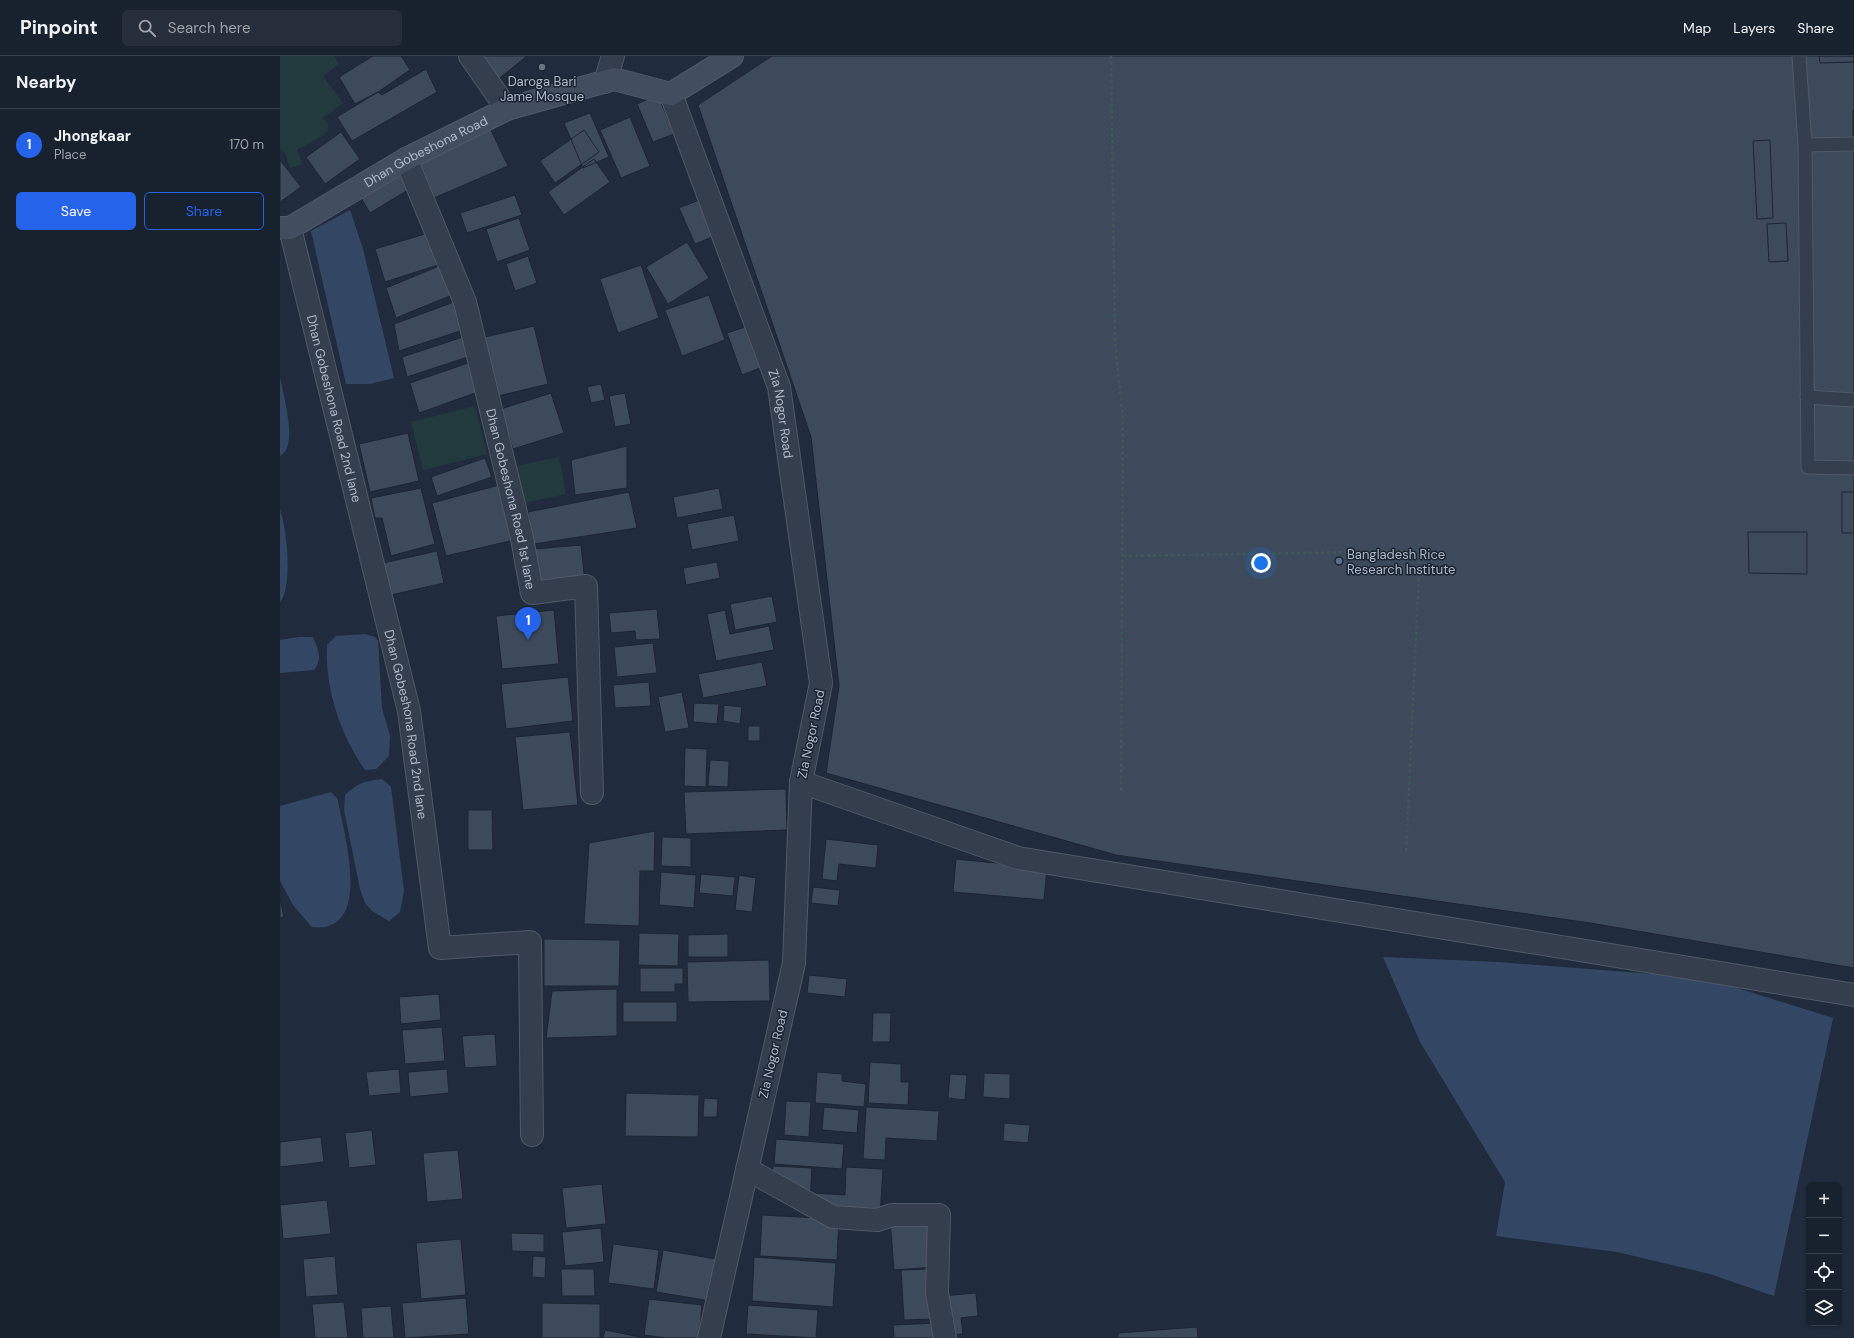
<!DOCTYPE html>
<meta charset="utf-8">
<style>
:root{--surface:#18212e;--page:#252e3a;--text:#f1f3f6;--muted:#9fa3aa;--line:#363e4a;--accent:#2563eb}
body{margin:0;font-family:"DM Sans",sans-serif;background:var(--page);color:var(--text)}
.controls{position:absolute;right:12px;bottom:12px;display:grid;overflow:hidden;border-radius:6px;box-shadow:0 1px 3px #0004}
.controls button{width:36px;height:36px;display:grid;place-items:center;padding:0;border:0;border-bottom:1px solid var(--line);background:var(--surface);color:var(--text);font:20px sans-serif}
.you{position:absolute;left:981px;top:507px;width:14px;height:14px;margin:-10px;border:3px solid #fff;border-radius:50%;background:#1a73e8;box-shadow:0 0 0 6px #1a73e833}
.badge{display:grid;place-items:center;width:26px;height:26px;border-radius:50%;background:var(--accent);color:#fff;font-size:13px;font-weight:700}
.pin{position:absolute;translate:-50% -33px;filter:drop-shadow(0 1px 2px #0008)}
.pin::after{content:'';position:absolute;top:21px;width:14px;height:12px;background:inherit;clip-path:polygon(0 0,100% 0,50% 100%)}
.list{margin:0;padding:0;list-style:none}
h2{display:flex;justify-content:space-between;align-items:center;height:52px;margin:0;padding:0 16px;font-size:17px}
h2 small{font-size:13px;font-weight:400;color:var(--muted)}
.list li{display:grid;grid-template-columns:26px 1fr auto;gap:12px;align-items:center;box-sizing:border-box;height:72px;padding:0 16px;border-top:1px solid var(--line)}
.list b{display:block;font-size:15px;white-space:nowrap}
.list p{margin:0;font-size:13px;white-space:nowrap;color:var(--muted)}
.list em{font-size:13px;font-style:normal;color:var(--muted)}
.actions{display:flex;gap:8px;padding:12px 16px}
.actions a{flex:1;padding:9px 0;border:1px solid var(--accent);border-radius:6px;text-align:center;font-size:14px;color:var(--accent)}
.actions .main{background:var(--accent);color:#fff}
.icon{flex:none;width:22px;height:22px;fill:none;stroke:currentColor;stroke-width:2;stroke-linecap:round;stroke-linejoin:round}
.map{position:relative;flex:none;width:1574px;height:1282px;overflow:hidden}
header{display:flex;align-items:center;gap:24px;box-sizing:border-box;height:56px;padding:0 20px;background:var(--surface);border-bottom:1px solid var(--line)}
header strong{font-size:19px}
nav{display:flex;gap:22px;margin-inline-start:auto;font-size:14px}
.search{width:280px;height:36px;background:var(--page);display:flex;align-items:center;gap:10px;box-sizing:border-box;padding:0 14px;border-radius:6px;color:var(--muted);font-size:15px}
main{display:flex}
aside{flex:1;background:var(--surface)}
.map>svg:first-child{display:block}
</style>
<header>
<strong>Pinpoint</strong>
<div class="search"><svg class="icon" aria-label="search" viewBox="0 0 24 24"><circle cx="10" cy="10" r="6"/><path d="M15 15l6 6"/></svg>Search here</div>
<nav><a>Map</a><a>Layers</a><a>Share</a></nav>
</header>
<main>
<aside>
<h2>Nearby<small></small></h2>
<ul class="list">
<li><span class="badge">1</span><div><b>Jhongkaar</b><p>Place</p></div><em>170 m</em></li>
</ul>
<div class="actions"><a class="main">Save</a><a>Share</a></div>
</aside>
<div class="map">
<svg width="1574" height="1282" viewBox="0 0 1574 1282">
<rect width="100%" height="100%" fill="#202c3d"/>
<path fill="#223a3e" d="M0,0H54L59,8L43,20L63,47L43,62L48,68V75L41,81L17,94L23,108L10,112L5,97L0,93Z
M195,350L207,398L143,414L131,366Z
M279,401L286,438L244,447L236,410Z"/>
<path fill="#334765" d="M70,154L83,193L114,322L90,328H66L31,175Z
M0,321C3,339 19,390 0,400Z
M0,454C7,472 13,531 0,546Z
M85,578L95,581L98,585L102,652L110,680L109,700L96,713L85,714C60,678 45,633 47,589L56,580Z
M19,581H33C38,593 43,603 34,614L0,617V584Z
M102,723L111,731L124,835L120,856L109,865L92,855L85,847L80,833L64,754L65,739C78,727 85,725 102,723Z
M51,736L57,742L58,745C64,778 94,878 32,871L13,849L0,825V750Z
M1103,901L1218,906L1425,922L1553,962L1494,1240L1430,1218L1337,1196L1216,1180L1225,1126L1140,986Z"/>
<path fill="#3c4a5c" stroke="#1c2533" d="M93,0H121L130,14L98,36L75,48L59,21Z
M197,0H247L216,25Z
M492,0H1574V912L1310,867L836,799L546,717L559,630L531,381L418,49Z
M1539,0H1574V6L1540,7Z
M146,13L157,36L72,85L57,61L98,36L102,39Z
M378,39L394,78L373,86L357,48Z
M1573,55H1574V82H1573Z
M310,57L329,101L303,112L284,67Z
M350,61L370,110L341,122L320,74Z
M209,70L228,110L154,142L140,108Z
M304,74L319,96L275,127L260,105Z
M61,76L80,103L45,128L26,101Z
M1490,84L1493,162L1477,163L1473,85Z
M314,103L330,126L284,159L268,136Z
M0,104L21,131L0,146Z
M124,117L133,131L90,157L81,142Z
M235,139L242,159L187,177L180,157Z
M422,143L437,179L415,188L399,152Z
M239,162L250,194L217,206L206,173Z
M1506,167L1508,205L1489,206L1487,168Z
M148,177L158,209L105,226L95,193Z
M407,186L429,222L388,248L366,211Z
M248,200L257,227L235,235L226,208Z
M361,209L379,262L338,277L320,223Z
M159,210L172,239L116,262L106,232Z
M429,239L445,284L402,300L385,254Z
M174,246L180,275L119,295L114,268Z
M254,270L268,328L214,341L200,282Z
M465,271L480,312L462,319L447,277Z
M183,281L188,301L127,321L122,301Z
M188,307L198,336L139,357L130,327Z
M321,328L325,344L311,347L307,331Z
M271,337L284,377L233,393L221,353Z
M345,337L351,368L335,371L329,340Z
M128,377L139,425L90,436L79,388Z
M347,390V432L295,439L291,404Z
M205,402L212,421L157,440L151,421Z
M219,429L234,484L166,500L152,447Z
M141,432L155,488L111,500L102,462H95L91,442Z
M439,432L443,453L397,462L393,441Z
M349,436L357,472L254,488L248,456Z
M1562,436H1574V477H1562Z
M454,459L459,485L412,494L407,468Z
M1468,476H1527V518L1469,517Z
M301,489L305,527L258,532L254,493Z
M157,495L164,527L111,539L103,507Z
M437,506L440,522L406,529L403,512Z
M492,540L497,566L455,574L450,548Z
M377,553L380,583L356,584L355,575L331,577L329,557Z
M274,554L279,608L222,613L216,560Z
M445,554L450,578L489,570L494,594L436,605L427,558Z
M373,587L377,617L337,621L334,591Z
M482,606L487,630L423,642L418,618Z
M288,621L293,665L226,673L221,628Z
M369,626L371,650L335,652L333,629Z
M402,636L409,672L385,676L378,641Z
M414,647L439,648L437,668L413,666Z
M444,649L462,651L460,668L443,665Z
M468,670H480V685H468Z
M290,676L298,749L243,754L235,681Z
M405,692L427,693L426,731L404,730Z
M430,704L449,705L448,731L428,730Z
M506,733L507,774L406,778L404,736Z
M188,754H212L213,794H188Z
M375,775L374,815H360L359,870L304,868L309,787Z
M382,781L411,782V811L381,810Z
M546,783L598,789L596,812L559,808L557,825L542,823Z
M676,803L767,812L764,844L673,836Z
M381,816L416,819L414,852L379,849Z
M421,818L455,821L453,840L419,837Z
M459,819L476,822L472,856L455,854Z
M533,831L560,834L558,850L531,847Z
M0,842L4,861L0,862Z
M359,877L399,878L398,910L358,909Z
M448,878V901H408V879Z
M264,883L340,884L339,930H264Z
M489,904L490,945L408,946L407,906Z
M360,912H403V928H395V936H360Z
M529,919L567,923L565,941L527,937Z
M337,933V980L266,982L272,935Z
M159,938L161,964L121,968L119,941Z
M343,946H397V966H343Z
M593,957H611L610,986H592Z
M162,971L165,1005L125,1008L122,974Z
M215,978L217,1010L185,1012L182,980Z
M590,1006L621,1008V1026H629L628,1049L588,1047Z
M119,1013L121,1037L89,1040L86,1016Z
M167,1013L169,1037L130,1041L128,1016Z
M537,1016L562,1018V1025L586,1028L584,1051L535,1047Z
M704,1017L730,1018V1043L703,1041Z
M670,1018L687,1019L685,1044L668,1042Z
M346,1037L419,1039L418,1081L345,1080Z
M424,1042L438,1043L437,1061H423Z
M506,1045L531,1046L529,1081L504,1079Z
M544,1051L579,1054L577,1077L542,1074Z
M586,1051L659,1055L657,1085L606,1082L605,1104L583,1103Z
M724,1067L750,1069L748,1087L723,1085Z
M92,1074L96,1109L69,1112L65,1077Z
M41,1081L44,1106L0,1111V1086Z
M496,1083L564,1088L562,1113L494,1108Z
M178,1094L183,1143L147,1146L143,1097Z
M493,1110L532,1112L530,1144L491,1142Z
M566,1111L603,1113L600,1161L532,1157L533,1137L565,1139Z
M322,1128L326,1168L286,1172L282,1132Z
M47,1144L51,1178L3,1183L0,1149Z
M482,1159L559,1163L557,1204L480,1200Z
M651,1160L655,1211L614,1214L610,1163Z
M321,1172L324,1206L285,1210L282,1176Z
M231,1177L264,1178V1196L232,1195Z
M181,1183L186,1239L141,1243L136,1187Z
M333,1188L379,1194L374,1233L328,1227Z
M383,1194L436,1203L430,1245L376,1236Z
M55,1200L58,1239L26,1241L23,1203Z
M253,1200L266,1201L265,1222L252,1221Z
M474,1201L556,1207L553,1251L472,1245Z
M281,1213H314L315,1240H282Z
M653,1213L655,1263L624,1264L621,1214Z
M696,1237L698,1260L681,1262L683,1278L666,1279L662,1240Z
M186,1242L189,1278L125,1282L122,1247Z
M369,1243L422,1249L419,1282H387L364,1279Z
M64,1246L68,1282H35L32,1248Z
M262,1247L320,1248V1282H262Z
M468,1249L538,1254L536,1282L466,1278Z
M111,1250L114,1282H83L81,1252Z
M659,1267L660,1282H614L613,1269Z
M917,1271L918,1282H838V1277Z
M325,1274L365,1282H323Z"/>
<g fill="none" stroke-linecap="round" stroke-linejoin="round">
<g stroke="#505967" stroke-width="15">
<path id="lane" d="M1519,0L1525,89L1574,88
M1525,89L1528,411L1574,412
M1527,341L1574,344"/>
</g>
<g stroke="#505967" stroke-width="24">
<g id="street">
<path d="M190,0L227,53"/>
<path d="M325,26L333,0"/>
<path id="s1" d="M391,38L499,331L541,627L521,726L514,907L429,1282"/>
<path id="s2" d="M126,103L185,246L242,482L252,537L306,530L312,737"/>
<path id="s3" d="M10,172L129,655L160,892L250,886L252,1079"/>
<path d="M521,726L738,802L1574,939"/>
<path d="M467,1113L553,1161L597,1164L612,1159H659L657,1237L665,1282"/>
</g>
</g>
<g stroke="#505967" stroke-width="24">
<g id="secondary">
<path id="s4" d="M0,172H10L126,103L227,53L334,23L391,38L452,0"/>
</g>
</g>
<path stroke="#40575b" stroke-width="2.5" stroke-dasharray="3 3" stroke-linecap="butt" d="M831,0L835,286L843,363L841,738
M843,500L1140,495L1126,798"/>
<use href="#lane" stroke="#343e4d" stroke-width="13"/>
<use href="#street" stroke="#343e4d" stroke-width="22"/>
<use href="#secondary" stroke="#424d60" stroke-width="22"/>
</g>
<circle fill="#6b7280" stroke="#1a2331" stroke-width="1.5" cx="262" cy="11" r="4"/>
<circle fill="#5c6f8a" stroke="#1a2331" stroke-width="1.5" cx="1059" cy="505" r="4"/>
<g text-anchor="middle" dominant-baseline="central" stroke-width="3" stroke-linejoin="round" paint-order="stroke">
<g font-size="13" fill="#b0b9c8" stroke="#1a2331">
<text x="262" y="25">Daroga Bari<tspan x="262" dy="15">Jame Mosque</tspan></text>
<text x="1067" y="498" text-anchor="start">Bangladesh Rice<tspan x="1067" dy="15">Research Institute</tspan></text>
</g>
<g font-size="13" fill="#b0b9c8" stroke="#1a2331">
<text stroke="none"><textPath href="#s4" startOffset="166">Dhan Gobeshona Road</textPath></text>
<text stroke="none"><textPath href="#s3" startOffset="186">Dhan Gobeshona Road 2nd lane</textPath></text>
<text stroke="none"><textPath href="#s1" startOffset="339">Zia Nogor Road</textPath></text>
<text stroke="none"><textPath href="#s2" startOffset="357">Dhan Gobeshona Road 1st lane</textPath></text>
<text stroke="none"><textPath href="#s3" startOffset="510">Dhan Gobeshona Road 2nd lane</textPath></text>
<text transform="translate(531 678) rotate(-78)">Zia Nogor Road</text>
<text transform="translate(493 998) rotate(-77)">Zia Nogor Road</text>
</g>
</g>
</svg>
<div class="controls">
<button>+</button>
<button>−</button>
<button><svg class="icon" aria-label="locate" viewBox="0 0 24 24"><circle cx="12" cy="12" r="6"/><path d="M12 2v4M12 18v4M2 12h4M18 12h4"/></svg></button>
<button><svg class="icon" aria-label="layers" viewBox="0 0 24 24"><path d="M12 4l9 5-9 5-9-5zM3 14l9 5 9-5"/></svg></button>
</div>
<div class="you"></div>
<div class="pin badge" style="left:248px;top:584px">1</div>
</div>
</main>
